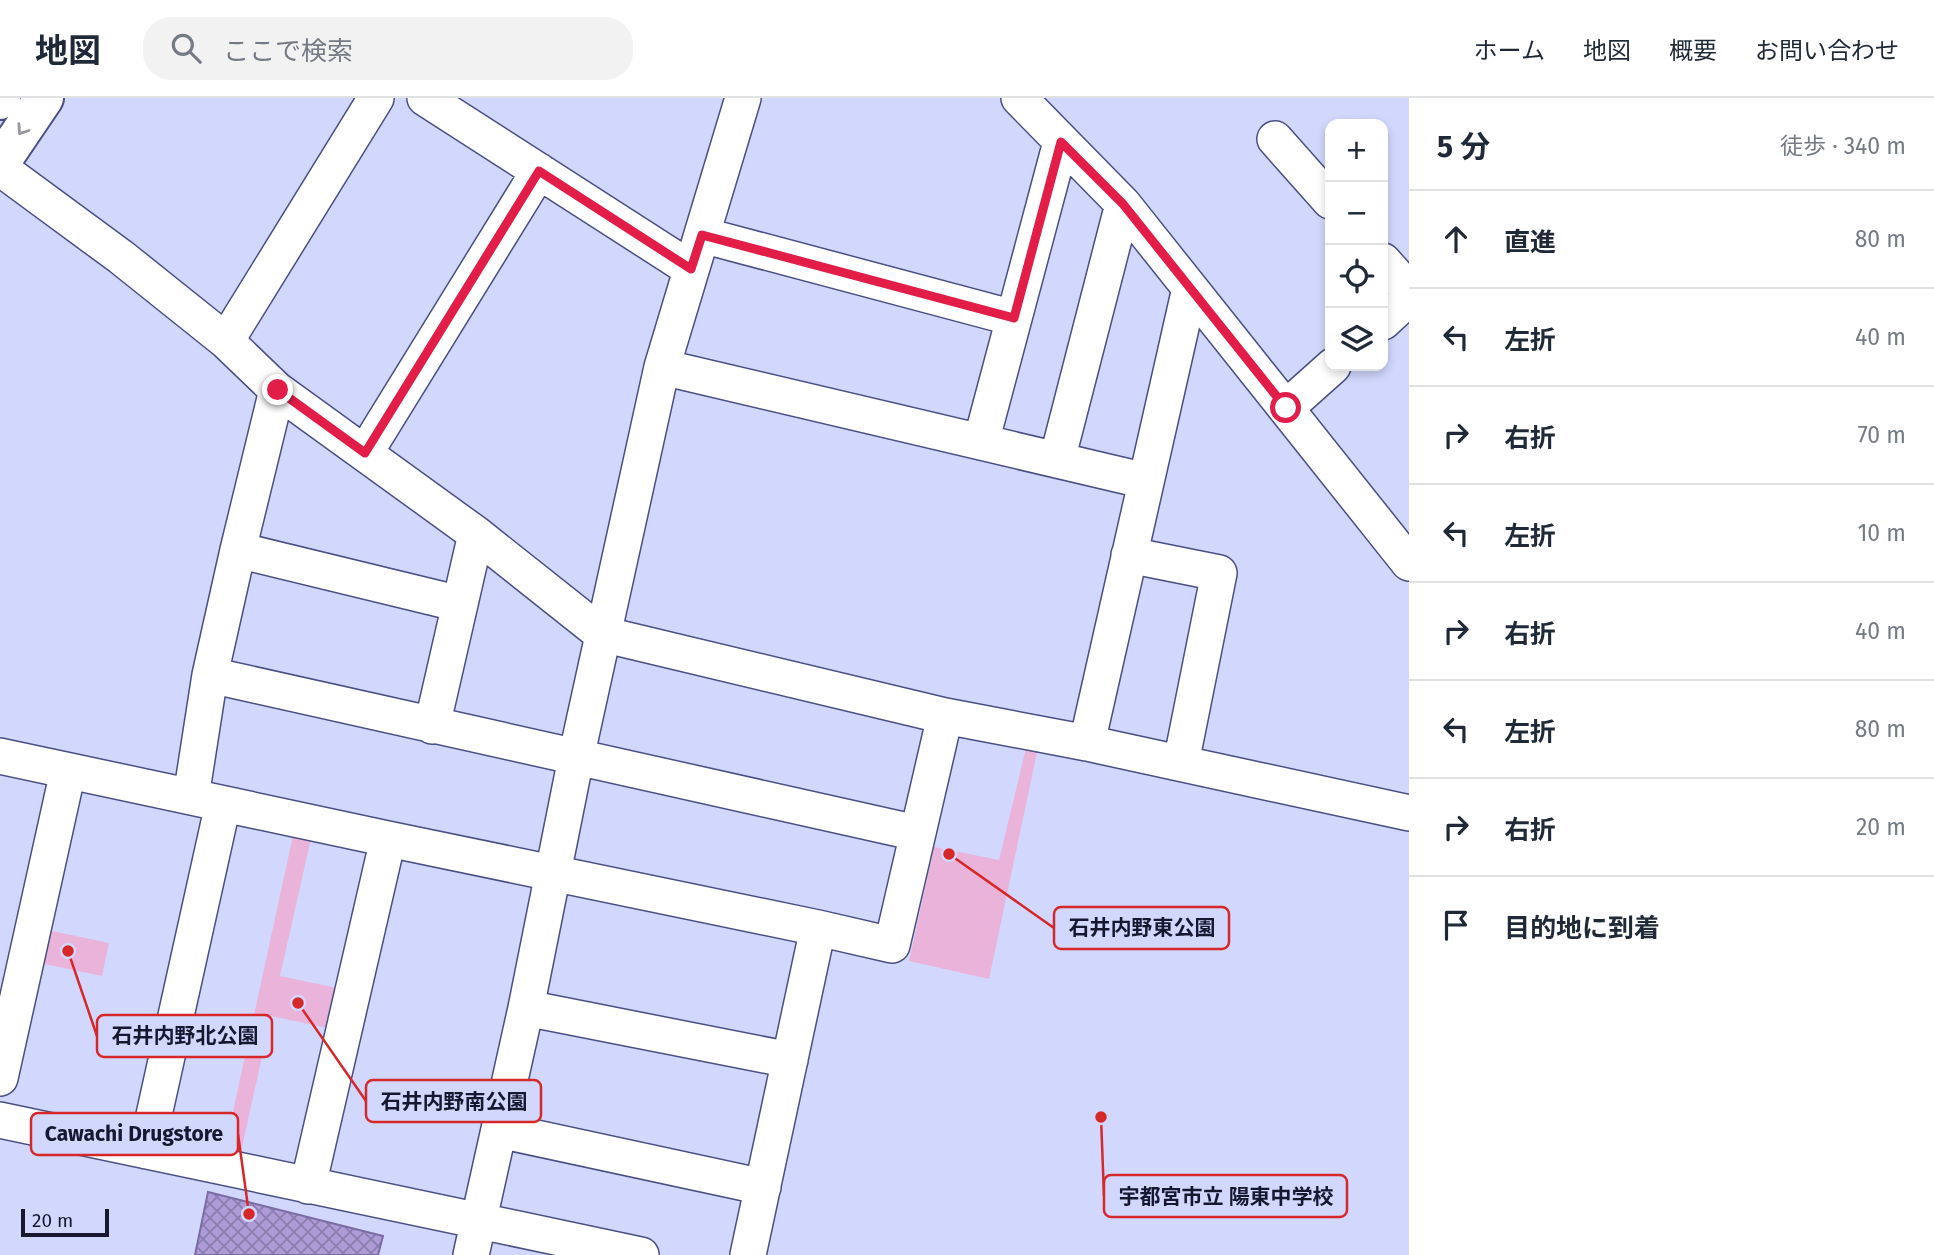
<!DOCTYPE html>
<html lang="ja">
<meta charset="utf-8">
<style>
:root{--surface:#fff;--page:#f2f2f3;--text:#1f2937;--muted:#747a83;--line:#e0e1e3}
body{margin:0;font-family:"Fira Sans","Noto Sans JP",sans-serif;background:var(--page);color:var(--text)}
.controls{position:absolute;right:21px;top:21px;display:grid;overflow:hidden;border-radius:14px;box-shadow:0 4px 10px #0003}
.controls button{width:63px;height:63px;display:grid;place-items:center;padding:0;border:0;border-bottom:2px solid var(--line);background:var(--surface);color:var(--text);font:35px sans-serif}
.scale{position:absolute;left:21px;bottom:18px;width:88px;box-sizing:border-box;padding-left:7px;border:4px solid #15182e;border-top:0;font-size:19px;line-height:24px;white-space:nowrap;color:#15182e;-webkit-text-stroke:5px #d1d7fd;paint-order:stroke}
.stop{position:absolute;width:21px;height:21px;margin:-16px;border:5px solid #e11d48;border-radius:50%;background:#fff}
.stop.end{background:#e11d48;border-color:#fff;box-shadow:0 2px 7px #0008}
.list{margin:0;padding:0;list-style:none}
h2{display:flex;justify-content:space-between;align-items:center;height:91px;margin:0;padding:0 28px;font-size:30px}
h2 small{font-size:23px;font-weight:400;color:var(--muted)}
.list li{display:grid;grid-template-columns:46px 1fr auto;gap:21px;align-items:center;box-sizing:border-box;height:98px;padding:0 28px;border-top:2px solid var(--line)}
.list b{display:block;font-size:26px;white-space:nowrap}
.list em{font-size:23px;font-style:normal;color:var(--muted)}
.icon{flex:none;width:38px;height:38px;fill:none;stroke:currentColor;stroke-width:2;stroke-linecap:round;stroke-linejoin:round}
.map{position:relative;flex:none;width:1409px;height:1157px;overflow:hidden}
header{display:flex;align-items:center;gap:42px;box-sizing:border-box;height:98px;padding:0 35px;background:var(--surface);border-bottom:2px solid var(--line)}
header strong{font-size:33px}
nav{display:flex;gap:38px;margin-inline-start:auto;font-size:24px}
.search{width:490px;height:63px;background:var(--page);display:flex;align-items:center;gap:18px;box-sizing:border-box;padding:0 24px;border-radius:28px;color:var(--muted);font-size:26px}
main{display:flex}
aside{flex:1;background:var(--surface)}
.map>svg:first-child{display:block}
</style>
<header>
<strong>地図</strong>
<div class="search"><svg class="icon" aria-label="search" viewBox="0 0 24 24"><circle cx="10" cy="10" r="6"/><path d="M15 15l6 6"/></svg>ここで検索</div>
<nav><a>ホーム</a><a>地図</a><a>概要</a><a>お問い合わせ</a></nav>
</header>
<main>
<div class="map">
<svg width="1409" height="1157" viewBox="0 0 1409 1157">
<defs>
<pattern id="building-cross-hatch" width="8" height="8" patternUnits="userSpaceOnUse" patternTransform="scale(1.75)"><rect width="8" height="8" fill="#ac9bd7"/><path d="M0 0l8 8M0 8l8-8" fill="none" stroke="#8b7daf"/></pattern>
</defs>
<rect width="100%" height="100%" fill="#d1d7fd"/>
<path fill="#eab4da" d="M1028,642L1039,645L989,881L909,863L934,749L999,762Z
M294,733L312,736L280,878L342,891L333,931L271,918L240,1058L224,1055Z
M33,829L109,845L102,878L26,862Z"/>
<path fill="url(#building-cross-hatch)" stroke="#7c6ba3" stroke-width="2" d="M208,1094L383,1138L378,1157H195Z"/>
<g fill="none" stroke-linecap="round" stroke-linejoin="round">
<g stroke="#494f84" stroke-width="38">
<path id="minor" d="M425,0L691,171
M1019,0L1123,106L1409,465
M1275,41L1330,103
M0,70L121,159L226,243L376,0
M702,137L1014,220
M1383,163L1409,192
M1383,224L1409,200
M226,243L277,292L476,436L602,536L945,618L1087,645L1409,715
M662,269L1146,383
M1286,310L1333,268
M981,344L1061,44
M365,355L539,73
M1057,362L1123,106
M238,452L460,506
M1129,457L1219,475L1181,665
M210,577L917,735
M432,628L476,436
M1087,645L1190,190
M0,658L388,741L818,830L892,847L945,618
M191,699L210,577L238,452L277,292
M526,910L790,962
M0,980L68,673
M0,1022L641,1157
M499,1032L763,1089
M146,1053L223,706
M308,1088L388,741
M471,1157L526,910L576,660L662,269L743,0
M748,1157L818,830"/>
</g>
<g stroke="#494f84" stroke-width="42">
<path id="trunk" d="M0,2L1,0
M0,65L44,0"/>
</g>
<use href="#minor" stroke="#fff" stroke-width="35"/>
<use href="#trunk" stroke="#fff" stroke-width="38"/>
</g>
<defs><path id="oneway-chevron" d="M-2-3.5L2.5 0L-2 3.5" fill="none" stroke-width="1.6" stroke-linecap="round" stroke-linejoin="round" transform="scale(1.75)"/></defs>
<use stroke="#9697a1" href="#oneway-chevron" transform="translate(22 32) rotate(124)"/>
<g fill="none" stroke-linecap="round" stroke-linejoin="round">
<path stroke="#e11d48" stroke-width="9" d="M278,292L365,355L539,73L691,171L702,137L1014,220L1061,44L1123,106L1286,310"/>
</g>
<path fill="none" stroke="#d62828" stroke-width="2.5" d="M949 756L1054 830M68 853L97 938M298 905L366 1003M249 1116L238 1036M1101 1019L1104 1098"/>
<g fill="#d62828" stroke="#d1d7fd" stroke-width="2.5">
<circle cx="949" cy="756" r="7"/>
<circle cx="68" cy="853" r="7"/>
<circle cx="298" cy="905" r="7"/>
<circle cx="249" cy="1116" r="7"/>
<circle cx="1101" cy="1019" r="7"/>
</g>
<g fill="#d1d7fd" stroke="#d62828" stroke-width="2.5">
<rect x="1054" y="809" width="175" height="42" rx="7"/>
<rect x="97" y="917" width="175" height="42" rx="7"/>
<rect x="366" y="982" width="175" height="42" rx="7"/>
<rect x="31" y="1015" width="207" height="42" rx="7"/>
<rect x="1104" y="1077" width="243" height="42" rx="7"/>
</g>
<g font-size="21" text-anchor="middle" font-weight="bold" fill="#15182e">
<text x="1142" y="837">石井内野東公園</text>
<text x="185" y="945">石井内野北公園</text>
<text x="454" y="1011">石井内野南公園</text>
<text x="134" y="1043">Cawachi Drugstore</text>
<text x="1226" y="1106">宇都宮市立 陽東中学校</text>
</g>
</svg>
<div class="controls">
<button>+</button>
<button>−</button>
<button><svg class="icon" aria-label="locate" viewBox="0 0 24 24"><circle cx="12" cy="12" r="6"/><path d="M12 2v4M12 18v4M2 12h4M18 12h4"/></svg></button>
<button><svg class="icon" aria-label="layers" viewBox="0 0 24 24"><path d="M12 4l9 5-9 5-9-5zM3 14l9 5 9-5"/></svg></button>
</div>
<div class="scale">20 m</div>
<div class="stop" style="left:1286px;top:310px"></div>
<div class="stop end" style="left:278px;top:292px"></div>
</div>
<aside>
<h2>5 分<small>徒歩 · 340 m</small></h2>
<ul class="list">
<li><svg class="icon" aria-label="ahead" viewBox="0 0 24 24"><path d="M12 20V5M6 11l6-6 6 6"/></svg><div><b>直進</b></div><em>80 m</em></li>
<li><svg class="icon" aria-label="left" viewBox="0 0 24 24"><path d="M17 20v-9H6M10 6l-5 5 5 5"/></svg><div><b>左折</b></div><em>40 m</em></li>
<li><svg class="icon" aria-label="right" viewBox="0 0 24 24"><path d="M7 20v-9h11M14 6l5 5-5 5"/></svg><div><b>右折</b></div><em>70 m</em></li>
<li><svg class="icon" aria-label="left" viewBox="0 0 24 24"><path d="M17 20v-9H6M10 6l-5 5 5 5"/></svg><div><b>左折</b></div><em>10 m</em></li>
<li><svg class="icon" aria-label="right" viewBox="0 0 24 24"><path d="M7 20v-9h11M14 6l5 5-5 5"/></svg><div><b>右折</b></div><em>40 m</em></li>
<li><svg class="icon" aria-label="left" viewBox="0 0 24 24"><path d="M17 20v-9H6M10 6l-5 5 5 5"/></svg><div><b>左折</b></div><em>80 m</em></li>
<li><svg class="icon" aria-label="right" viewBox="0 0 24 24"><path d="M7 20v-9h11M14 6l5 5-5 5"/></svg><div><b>右折</b></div><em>20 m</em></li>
<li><svg class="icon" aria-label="arrive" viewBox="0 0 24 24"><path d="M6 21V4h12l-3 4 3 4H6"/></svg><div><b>目的地に到着</b></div></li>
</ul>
</aside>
</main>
